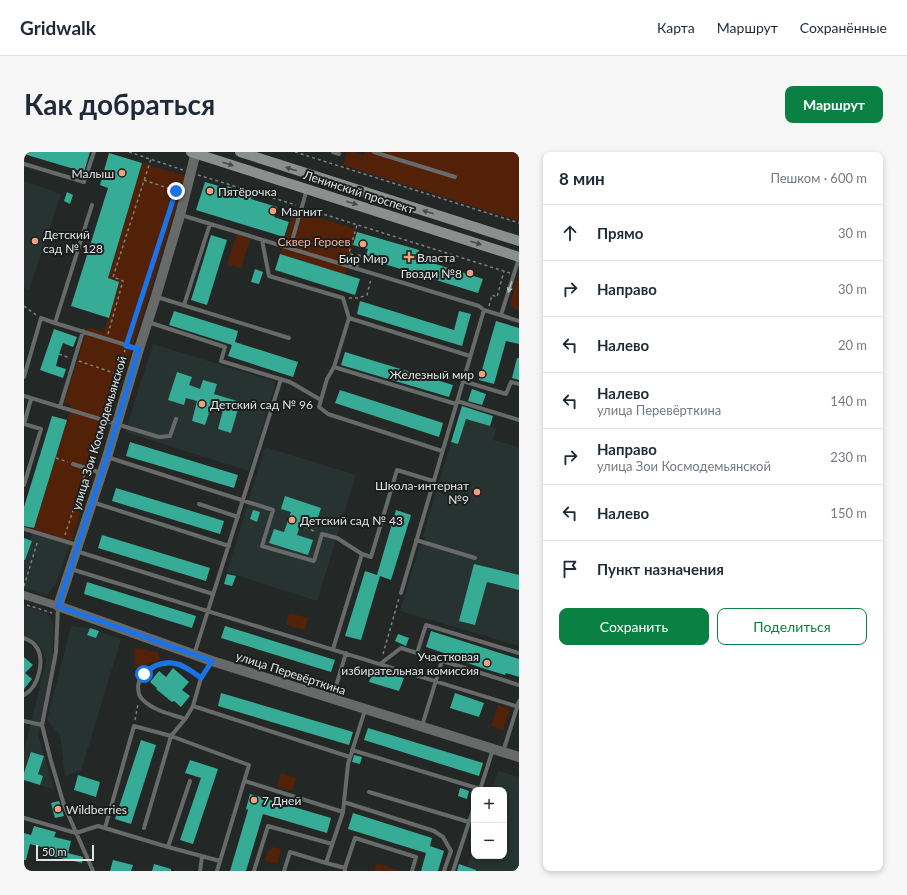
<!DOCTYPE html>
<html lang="ru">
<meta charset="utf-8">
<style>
:root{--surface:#fff;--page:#f6f6f7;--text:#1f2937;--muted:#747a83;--line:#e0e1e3;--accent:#0b8043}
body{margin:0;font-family:Lato,sans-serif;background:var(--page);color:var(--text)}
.controls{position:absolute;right:12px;bottom:12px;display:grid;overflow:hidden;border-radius:8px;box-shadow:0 2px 6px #0003}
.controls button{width:36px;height:36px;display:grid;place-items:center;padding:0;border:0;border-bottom:1px solid var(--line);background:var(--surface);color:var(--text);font:20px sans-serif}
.scale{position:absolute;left:12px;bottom:10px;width:58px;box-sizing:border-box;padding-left:4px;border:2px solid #e1e4e3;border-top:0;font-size:11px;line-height:14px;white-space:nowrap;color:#e1e4e3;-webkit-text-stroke:3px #1a1f1e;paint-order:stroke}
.stop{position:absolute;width:12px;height:12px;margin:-9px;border:3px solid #1a73e8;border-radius:50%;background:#fff}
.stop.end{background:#1a73e8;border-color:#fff;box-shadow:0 1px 4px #0008}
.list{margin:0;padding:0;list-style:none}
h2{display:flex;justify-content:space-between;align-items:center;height:52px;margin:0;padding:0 16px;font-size:17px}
h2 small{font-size:13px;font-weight:400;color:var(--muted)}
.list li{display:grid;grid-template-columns:26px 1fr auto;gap:12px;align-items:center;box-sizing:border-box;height:56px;padding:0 16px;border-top:1px solid var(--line)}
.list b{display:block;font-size:15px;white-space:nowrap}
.list p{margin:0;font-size:13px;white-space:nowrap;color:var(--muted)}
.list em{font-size:13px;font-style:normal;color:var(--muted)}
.actions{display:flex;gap:8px;padding:12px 16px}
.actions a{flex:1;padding:9px 0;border:1px solid var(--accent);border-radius:8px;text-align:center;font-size:14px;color:var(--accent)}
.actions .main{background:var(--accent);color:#fff}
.icon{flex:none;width:22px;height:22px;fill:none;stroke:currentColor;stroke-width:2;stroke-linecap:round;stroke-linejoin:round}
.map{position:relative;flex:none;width:495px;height:719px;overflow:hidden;border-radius:8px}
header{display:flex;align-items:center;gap:24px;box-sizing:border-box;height:56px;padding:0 20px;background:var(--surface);border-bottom:1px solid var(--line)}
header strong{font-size:19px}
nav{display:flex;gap:22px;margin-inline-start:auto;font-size:14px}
.intro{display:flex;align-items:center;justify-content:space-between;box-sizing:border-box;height:96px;padding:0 24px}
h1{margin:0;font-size:28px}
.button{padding:10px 18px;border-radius:8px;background:var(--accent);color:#fff;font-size:14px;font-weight:700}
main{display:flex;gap:24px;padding:0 24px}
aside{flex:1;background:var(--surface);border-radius:8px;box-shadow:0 2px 6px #0003}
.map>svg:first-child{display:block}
</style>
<header>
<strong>Gridwalk</strong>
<nav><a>Карта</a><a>Маршрут</a><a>Сохранённые</a></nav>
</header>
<div class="intro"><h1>Как добраться</h1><a class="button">Маршрут</a></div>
<main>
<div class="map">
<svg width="495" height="719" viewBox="0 0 495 719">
<rect width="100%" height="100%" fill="#232827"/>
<path fill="#273330" d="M0,29L37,42L5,138L0,136Z
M129,192L252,230L225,319L101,280Z
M442,267L472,276L469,288L495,295V494L376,459L396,393H399L400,390L401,386L399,384L427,290L434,292Z
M241,295L332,323L293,449L203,420Z
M9,377L47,389L32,431L23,444L0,436V404H3Z
M0,454L24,462L29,470V502L14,583L30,637L0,629V599L20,518L22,509L19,499L13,490L0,483Z
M47,474L64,476L97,487L57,619L41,624L36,583L23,568Z
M474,619L495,625V719H442L450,695V704H480V638H468Z"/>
<path fill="#532108" d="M323,0H329L340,4L341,0H495V69L319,13Z
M118,11L162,24L47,389L9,377L48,253L40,251L64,175L80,180L95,130L84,126Z
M270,58L332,77L321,123L256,102Z
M213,82L226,87L217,116L203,112Z
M492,128L495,129V158L491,157L486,152Z
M265,461L284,466L281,478L262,473Z
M115,496L135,501V508L111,516L110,497Z
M474,553L486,557L479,578L467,574Z
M257,621L272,626L268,639L253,634Z
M249,695L257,697L253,712L241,709L244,699Z
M353,711L373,718V719H350Z"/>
<path fill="#36ab96" d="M0,0H66L60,20L0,2Z
M85,1L118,11L84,126L95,130L85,166L47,154L84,36L76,33Z
M181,30L202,36L203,34L215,38V40L228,44L227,47L253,55L250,65L265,70L260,85L172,58Z
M43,40L49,43L46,52L40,49Z
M333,80L395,98L393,106L459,127L454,141L341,106L344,97L329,93Z
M187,83L203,88L183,153L167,148Z
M256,102L336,127L331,143L251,118Z
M231,117L239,120L235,132L227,130Z
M336,149L430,178L435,159L447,162L438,194L333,162Z
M150,159L214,179L211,190L274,210L269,225L204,204L208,193L145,173Z
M472,169L495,176V192L482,189L470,232L455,228Z
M30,177L53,185L49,195L39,191L35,202L32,214L42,217L39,226L16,218Z
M321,200L429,233L425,245L317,213Z
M493,206H495V228L488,226Z
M153,220L168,225L165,233L176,237L179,228L193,232L190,242L216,250L207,281L194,277L199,258L187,255L181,273L168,269L173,249L162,246L160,253L144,248Z
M448,237L462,242L458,253L444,249Z
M316,238L419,271L415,285L311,251Z
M438,254L469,264L466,274L442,267L434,292L427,290Z
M28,264L43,268L10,376L0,374V355Z
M106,290L214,323L210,336L102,304Z
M92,336L200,369L196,382L88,349Z
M261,344L297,356L293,368L279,363L273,383L289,388L284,403L245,391L250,377L260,380L267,360L257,357Z
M229,358L236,360L233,370L226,367Z
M372,358L387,363L367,428L356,424L337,488L321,484L341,419L353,423Z
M78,383L186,416L182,429L74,396Z
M0,386L8,389L1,408H0Z
M450,412L495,423V438L463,430L451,473L435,469Z
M203,422L212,424L208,434L200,432Z
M63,430L172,464L168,476L60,442Z
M201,474L311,508L307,520L197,486Z
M66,476L75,479L72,486L63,483Z
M407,479L495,507V525L482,521L481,523L458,516L435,508V506L402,495Z
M374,482L385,486L382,494L371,489Z
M0,505L9,513L1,521L8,527L0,537Z
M149,516L165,530L158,538L166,544L157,555L150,549L148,550L132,537L133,536L126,530L135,519L142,525Z
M349,517L380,526L375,539L345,530Z
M197,541L329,580L325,593L194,554Z
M431,541L460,551L455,565L426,556Z
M344,576L459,611L455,624L340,588Z
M117,588L132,593L107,672L91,667Z
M7,600L20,604L14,622L19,624L16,633L0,628V621Z
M330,603L338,605L336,612L328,610Z
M166,608L194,617L169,692L156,688L177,626L161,621Z
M54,623L76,630L72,645L50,638Z
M436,636L445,639L443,647L434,644Z
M226,642L307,666L303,681L239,662L222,719H206L224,658L222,657Z
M35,649L40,664L31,666L27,651Z
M329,661L408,686L406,694L420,699L414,719H397L402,701L324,677Z
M10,674L32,680L30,685L47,689L44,701L59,705L58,711L24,703L25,697L6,692L2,708H0V681L7,683Z
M89,708L109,713L107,719H86Z
M130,712L147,717V719H128Z
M435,712L452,718V719H433Z"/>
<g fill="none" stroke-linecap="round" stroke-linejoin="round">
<path stroke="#7d8180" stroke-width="1.5" stroke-dasharray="3 3" stroke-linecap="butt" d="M105,0L159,18
M271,0L495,71
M174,23L272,53
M120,28L152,39
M283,57L486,121
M329,103L325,101L333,73
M325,146H334L343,143L347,127
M0,154L12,163
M465,154L468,143L473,145L480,119
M84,182L99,129L89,125L127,7
M104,187L152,40
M35,202L46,206
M55,209L93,222
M80,263L101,198
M32,306L44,310
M64,311L77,273
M276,373L292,380
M41,383L61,322
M0,434L14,388
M3,453L28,461
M359,502L375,446
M111,568L114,552"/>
<path stroke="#676a69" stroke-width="4" d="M309,0L315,2
M350,0L431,25
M0,12L60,30L70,0
M68,53L31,171L115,197
M157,63L455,154L460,158L495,169
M238,88L245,124L319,146L325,166L446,204
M266,96L283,37
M332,116L335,104
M133,145L265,186
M160,153L186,72
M477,163L495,106
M325,166L310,215L303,227L295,255L304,262L418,299
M124,170L201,195L197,209L266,230L297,248
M310,215L432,252
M0,225L17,166L31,171
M439,229L482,242L487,230L495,232
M0,244L135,285L146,284L152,267
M433,249L495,268
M36,255L59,179
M83,305L249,358L238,394L290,409L298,382L313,386L338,402
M49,312L77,321
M0,333L17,277L0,272L7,247
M68,350L205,394
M175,352L214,365
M0,377L53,393
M392,388L451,406
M52,399L189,442
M47,417L495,555
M377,441L460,158
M34,454L32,500L18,573L27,609L40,653L69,719
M0,486C4,488 8,489 11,493C22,506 15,535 0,543
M309,497L338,402L347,405L373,318L409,329
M393,501L402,473L495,501
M170,503L257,227
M188,509L177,526L169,554L162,566L147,584L225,613L193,719
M356,512L377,496L495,533
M308,547L322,501
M169,554L326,605
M161,567C147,562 130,559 119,548C115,545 114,539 114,534C117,515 139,507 156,512C164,515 171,521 177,526
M0,569L18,573
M398,574L418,509
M328,598L456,637
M479,600L495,549
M166,629L144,695L196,709
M221,629L319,660
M456,638L469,597
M345,640L445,670
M320,650L410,679L419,685L427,699L420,719
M0,666L52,681L74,674L144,695
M81,676L110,574L147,584L120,676
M321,716L331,686L392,705L388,719
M176,719L178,705
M230,719L244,674L308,692
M260,719L266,700L302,711
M321,719V716L302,711L319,660L324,612L341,558
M429,719L450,655"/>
<path stroke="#676a69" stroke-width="8" d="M0,443L34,454"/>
<path stroke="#676a69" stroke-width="10" d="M172,0L156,63L132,144L115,197L83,305L34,454L188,509L495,605"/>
<path stroke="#8b908e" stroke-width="10" d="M167,0L495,105
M216,0L495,89"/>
</g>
<defs><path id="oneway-solid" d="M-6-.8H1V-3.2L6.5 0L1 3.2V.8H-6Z"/></defs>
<g fill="#474c4b">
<use href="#oneway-solid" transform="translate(204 12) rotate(18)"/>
<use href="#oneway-solid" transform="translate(267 17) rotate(-162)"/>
<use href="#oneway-solid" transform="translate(328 51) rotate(18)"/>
<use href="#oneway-solid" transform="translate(404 60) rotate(-163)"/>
<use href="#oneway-solid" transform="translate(452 91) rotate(18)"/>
</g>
<use fill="#b6b9b8" href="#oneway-solid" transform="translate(486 135) rotate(108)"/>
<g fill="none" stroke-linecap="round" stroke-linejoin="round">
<path stroke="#1a73e8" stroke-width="5" d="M120,522C140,503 158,511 177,526L188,509L34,454L83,305L115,197L102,194L152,39"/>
</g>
<g fill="#f2a17e" stroke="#1a1f1e" stroke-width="1.5">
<circle cx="98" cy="21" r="4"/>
<circle cx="186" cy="39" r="4"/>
<circle cx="249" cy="59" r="4"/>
<circle cx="11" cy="89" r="4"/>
<circle cx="339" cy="92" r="4"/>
<path d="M383 99h4v4h4v4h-4v4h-4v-4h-4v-4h4z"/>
<circle cx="446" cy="121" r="4"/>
<circle cx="458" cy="222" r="4"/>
<circle cx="178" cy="252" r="4"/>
<circle cx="453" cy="340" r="4"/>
<circle cx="268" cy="368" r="4"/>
<circle cx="463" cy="511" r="4"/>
<circle cx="230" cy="648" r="4"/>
<circle cx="34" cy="657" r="4"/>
</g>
<g text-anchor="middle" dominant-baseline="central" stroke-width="4" stroke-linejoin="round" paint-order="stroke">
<g font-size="12" fill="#e1e4e3" stroke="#1a1f1e" text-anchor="start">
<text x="90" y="21" text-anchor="end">Малыш</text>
<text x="194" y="39">Пятёрочка</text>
<text x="257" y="59">Магнит</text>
<text x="19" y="82">Детский<tspan x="19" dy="14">сад № 128</tspan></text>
<text x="393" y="105">Власта</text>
<text x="339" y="106" text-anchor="middle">Бир Мир</text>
<text x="438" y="121" text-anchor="end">Гвозди №8</text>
<text x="450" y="222" text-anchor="end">Железный мир</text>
<text x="186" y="252">Детский сад № 96</text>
<text x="445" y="333" text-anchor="end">Школа-интернат<tspan x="445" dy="14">№9</tspan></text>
<text x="276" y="368">Детский сад № 43</text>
<text x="455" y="504" text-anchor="end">Участковая<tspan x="455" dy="14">избирательная комиссия</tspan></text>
<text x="238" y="648">7 Дней</text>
<text x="42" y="657">Wildberries</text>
</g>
<g font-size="12" fill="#e1e4e3" stroke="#1a1f1e">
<text transform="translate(335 40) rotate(18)">Ленинский проспект</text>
<text transform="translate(75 281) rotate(-73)">улица Зои Космодемьянской</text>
<text transform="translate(267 521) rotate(18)">улица Перевёрткина</text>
</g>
<g font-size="12" fill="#f2b398" stroke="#1a1f1e">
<text x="290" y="89">Сквер Героев</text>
</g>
</g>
</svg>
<div class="controls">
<button>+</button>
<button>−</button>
</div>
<div class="scale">50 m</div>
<div class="stop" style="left:120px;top:522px"></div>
<div class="stop end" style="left:152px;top:39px"></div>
</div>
<aside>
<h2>8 мин<small>Пешком · 600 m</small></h2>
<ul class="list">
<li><svg class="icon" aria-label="ahead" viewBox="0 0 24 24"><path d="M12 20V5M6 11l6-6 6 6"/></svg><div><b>Прямо</b></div><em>30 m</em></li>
<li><svg class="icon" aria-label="right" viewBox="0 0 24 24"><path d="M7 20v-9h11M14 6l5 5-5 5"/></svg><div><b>Направо</b></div><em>30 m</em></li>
<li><svg class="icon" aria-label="left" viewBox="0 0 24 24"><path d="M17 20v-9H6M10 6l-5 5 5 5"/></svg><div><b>Налево</b></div><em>20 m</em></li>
<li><svg class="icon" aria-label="left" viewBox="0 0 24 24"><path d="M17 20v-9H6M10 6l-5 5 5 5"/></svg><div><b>Налево</b><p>улица Перевёрткина</p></div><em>140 m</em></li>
<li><svg class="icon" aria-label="right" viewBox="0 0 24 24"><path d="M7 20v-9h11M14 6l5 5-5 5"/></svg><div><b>Направо</b><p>улица Зои Космодемьянской</p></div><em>230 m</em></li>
<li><svg class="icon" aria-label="left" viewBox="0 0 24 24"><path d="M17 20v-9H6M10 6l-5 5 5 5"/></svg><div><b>Налево</b></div><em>150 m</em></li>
<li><svg class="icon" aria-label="arrive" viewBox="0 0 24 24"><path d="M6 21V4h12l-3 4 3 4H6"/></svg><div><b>Пункт назначения</b></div></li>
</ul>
<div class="actions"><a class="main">Сохранить</a><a>Поделиться</a></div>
</aside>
</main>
